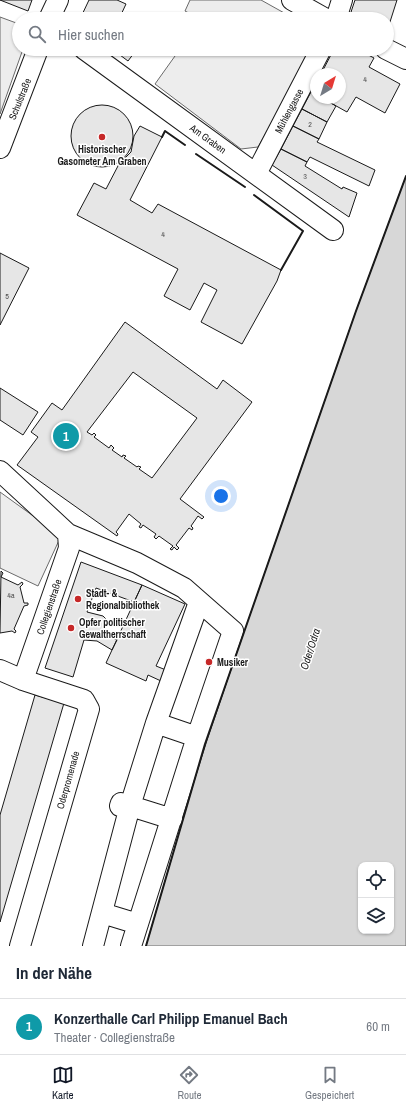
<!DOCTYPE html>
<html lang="de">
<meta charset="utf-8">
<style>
:root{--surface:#fff;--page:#f6f6f7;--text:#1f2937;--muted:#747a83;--line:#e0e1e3;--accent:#111827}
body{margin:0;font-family:"Archivo Narrow",sans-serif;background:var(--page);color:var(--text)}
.controls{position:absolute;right:12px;bottom:12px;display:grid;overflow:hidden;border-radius:8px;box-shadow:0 1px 3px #0004}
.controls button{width:36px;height:36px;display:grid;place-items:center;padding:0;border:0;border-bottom:1px solid var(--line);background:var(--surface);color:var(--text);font:20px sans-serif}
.compass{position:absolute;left:310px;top:68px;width:36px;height:36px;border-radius:50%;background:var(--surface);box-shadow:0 1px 3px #0004;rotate:38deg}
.you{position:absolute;left:221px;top:496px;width:14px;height:14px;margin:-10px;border:3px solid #fff;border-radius:50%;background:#1a73e8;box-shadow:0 0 0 6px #1a73e833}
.badge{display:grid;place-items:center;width:26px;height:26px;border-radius:50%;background:var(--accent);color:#fff;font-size:13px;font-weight:700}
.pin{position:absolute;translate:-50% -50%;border:2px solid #fff;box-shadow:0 1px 4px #0006}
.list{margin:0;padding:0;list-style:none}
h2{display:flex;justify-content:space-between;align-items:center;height:52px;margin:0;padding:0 16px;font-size:17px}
h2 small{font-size:13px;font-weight:400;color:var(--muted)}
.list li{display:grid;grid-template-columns:26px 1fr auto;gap:12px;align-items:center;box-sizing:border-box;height:56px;padding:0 16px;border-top:1px solid var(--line)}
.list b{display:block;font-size:15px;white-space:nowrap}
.list p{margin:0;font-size:13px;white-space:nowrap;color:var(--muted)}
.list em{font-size:13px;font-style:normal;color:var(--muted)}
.icon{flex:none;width:22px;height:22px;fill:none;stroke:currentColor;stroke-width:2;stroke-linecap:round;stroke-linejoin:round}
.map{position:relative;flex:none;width:406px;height:946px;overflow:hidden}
.search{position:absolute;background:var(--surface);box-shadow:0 1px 3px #0004;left:12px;right:12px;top:12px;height:44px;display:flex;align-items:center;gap:10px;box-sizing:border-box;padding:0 14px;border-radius:22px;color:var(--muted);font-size:15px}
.sheet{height:108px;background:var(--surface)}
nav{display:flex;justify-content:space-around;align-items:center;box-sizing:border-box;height:56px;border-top:1px solid var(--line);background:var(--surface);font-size:11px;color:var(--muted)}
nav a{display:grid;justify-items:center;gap:2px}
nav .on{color:var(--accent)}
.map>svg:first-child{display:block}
</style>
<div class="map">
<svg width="406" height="946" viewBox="0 0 406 946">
<rect width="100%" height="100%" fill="#fff"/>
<path fill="#ededed" stroke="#6a6a6a" d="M190,0H261L295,19H200L185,11Z
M0,17L19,24V49H23L0,114Z
M180,49H314L258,147L241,149L155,84Z
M0,492L61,536L38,586L0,568Z"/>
<path fill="#d7d7d7" stroke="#6a6a6a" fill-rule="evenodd" d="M406,176V946H146L205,744L356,311ZM361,865H391V931H361Z"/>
<path fill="#e6e6e6" stroke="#1a1a1a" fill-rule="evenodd" d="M0,0H32L28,11Z
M89,0H117L126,4L119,19H80Z
M355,0H397L389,25L387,19H371L351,12Z
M112,49H137L128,61Z
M334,49H357L374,58L369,67L400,84L385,113L356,97L347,112L322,98H340V74H321Z
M311,92L316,95V98H322L336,106L327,122L302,109Z
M71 136a31 31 0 1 1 62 0a31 31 0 1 1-62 0Z
M302,109L327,122L319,139L293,126Z
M140,126L162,137L130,200L152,213L158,204L281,270L277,281L242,344L201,322L217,290L204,283L190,310L164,296L178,269L77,215L94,183L106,189L119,164L131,152L134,136Z
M293,126L319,139L317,142L375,170L369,186L310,157L307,162L281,149Z
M281,149L307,162L305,166L342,189L343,187L357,193L349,217L272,165Z
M0,253L29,268L0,325Z
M125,322L217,389L223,380L252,402L180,499L204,517L202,519L198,516L191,526L193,528L192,530L189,528L176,545L179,548L177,550L174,547L172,550L170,549L173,546L159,536L156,539L154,537L156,534L143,525L141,528L139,527L141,524L129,514L116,532L118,534L117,536L17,465L38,437L31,432L52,403L62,410ZM133,372L197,418L152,478L139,469L141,467L138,466L137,467L124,458L126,456L123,455L122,457L112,450L114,448L111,445L109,448L94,437L96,435L94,433L92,435L87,432Z
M0,388L38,412L23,435L0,420Z
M81,562L142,585L134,602L96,588L87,612L103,616L107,620L102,632L117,640L112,650L97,641L84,640L73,677L45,668Z
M1,571L3,573L1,577L18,585L22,582L23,584L20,587L24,603H28V605L24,606L14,629L16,631L15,633L12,631L0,633Z
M142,585L185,604L156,666L166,670L161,681L148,675L146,681L106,663Z
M35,695L64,703L0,922V815Z"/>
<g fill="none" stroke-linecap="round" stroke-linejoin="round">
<g stroke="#1a1a1a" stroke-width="22">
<path id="minor" d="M292,0L326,19
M49,19L58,0
M336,19L342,0
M84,49L333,230
M386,49L406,59
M0,148L38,49
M256,174L321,49
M0,471L68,534L137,563L184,588L233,631L197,737L131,946
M0,670L23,680L84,700L89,709L20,946
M23,680L69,548L68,534
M156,723L197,737
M120,806L121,803L172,819
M102,913L138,924
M93,946L130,806L156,723L199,602"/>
</g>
<use href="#minor" stroke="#fff" stroke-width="20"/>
<path stroke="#1a1a1a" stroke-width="2" d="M162,137L165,131L185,145
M196,154L245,187
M254,195L303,231L281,270
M146,946L205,744L356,311L406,176"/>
</g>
<g fill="#c62828" stroke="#fff" stroke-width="1.5">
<circle cx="102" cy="137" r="4"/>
<circle cx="78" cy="599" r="4"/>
<circle cx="71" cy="628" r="4"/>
<circle cx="209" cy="662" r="4"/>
</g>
<g text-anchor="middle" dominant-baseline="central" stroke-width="3" stroke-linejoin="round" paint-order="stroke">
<g font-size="8" fill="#4d4d4d">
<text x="365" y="79">4</text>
<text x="310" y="124">2</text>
<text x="305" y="176">3</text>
<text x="163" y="234">4</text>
<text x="7" y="296">5</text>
<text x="11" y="595">4a</text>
</g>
<g font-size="10" fill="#1a1a1a" stroke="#fff">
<text transform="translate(20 99) rotate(-68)">Schulstraße</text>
<text transform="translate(289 111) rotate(-62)">Mühlengasse</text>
<text transform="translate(208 139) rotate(36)">Am Graben</text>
<text transform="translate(49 607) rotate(-71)">Collegienstraße</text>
<text transform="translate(68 780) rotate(-74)">Oderpromenade</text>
</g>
<g font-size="10" font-weight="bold" fill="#1a1a1a" stroke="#fff" text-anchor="start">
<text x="102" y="149" text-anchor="middle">Historischer<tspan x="102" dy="12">Gasometer Am Graben</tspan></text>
<text x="86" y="593">Stadt- &amp;<tspan x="86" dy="12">Regionalbibliothek</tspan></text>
<text x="79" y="622">Opfer politischer<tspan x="79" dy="12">Gewaltherrschaft</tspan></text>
<text x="217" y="662">Musiker</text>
</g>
<g font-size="11" font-style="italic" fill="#1a1a1a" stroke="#fff">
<text transform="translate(310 649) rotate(-72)">Oder/Odra</text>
</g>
</g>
</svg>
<div class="controls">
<button><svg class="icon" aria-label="locate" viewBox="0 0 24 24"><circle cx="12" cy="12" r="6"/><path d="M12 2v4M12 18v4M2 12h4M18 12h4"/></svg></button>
<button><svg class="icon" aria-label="layers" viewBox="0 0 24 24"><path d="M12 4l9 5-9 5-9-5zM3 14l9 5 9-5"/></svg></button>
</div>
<svg class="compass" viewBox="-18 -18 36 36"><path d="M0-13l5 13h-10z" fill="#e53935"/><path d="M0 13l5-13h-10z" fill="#747a83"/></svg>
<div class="you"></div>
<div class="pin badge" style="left:66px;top:436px;background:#0f9aa8">1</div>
<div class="search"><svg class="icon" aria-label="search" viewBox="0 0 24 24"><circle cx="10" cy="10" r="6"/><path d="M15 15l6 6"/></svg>Hier suchen</div>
</div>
<section class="sheet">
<h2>In der Nähe<small></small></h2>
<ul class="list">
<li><span class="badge" style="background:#0f9aa8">1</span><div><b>Konzerthalle Carl Philipp Emanuel Bach</b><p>Theater · Collegienstraße</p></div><em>60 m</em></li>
</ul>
</section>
<nav>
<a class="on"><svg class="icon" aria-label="map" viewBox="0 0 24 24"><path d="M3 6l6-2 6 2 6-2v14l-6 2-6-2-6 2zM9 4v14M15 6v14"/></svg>Karte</a>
<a><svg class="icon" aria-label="directions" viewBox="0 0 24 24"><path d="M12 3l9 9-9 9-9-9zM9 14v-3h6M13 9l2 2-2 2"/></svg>Route</a>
<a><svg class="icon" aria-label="saved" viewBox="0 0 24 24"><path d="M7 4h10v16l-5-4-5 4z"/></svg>Gespeichert</a>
</nav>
